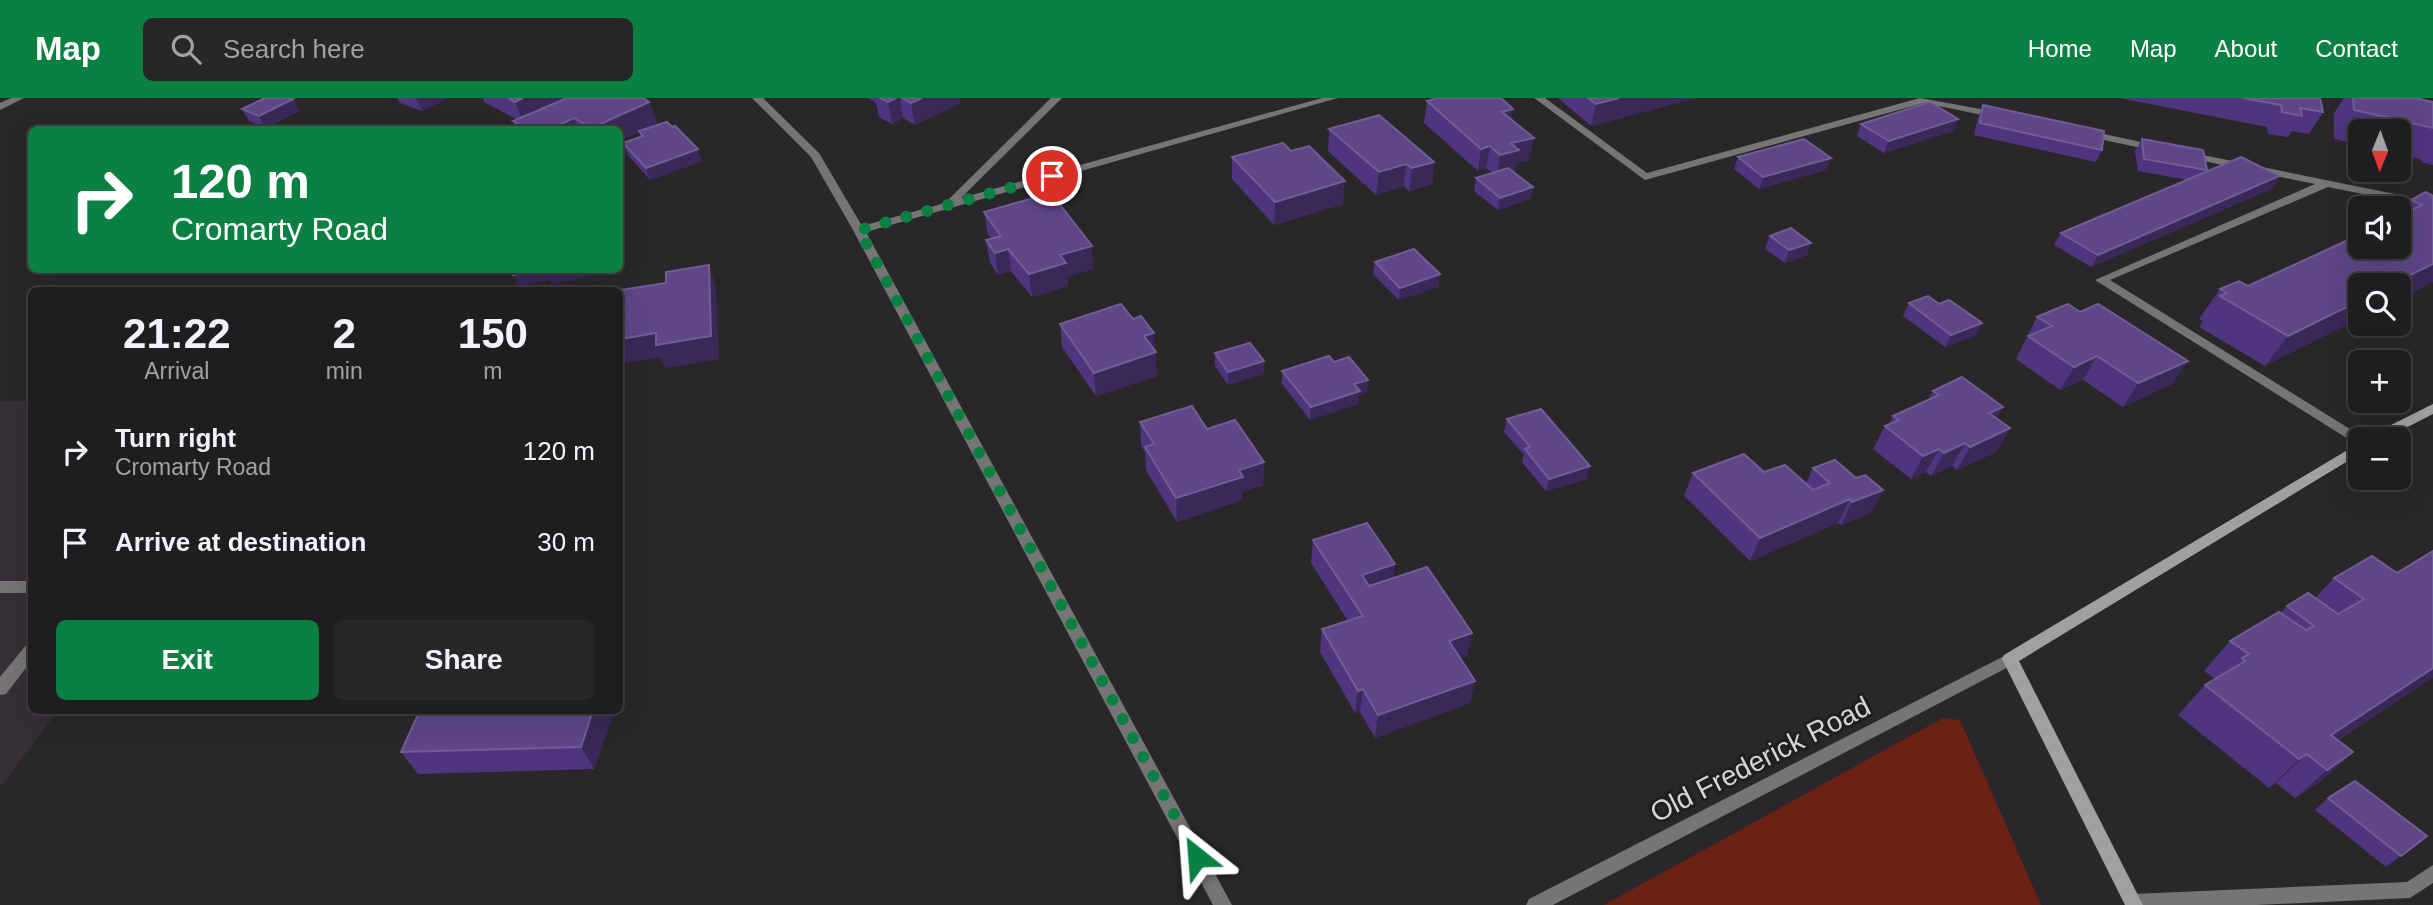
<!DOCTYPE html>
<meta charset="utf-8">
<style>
:root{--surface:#201d20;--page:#282629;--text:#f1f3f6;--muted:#a2a2a5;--line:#3d3b3e;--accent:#0b8043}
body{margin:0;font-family:Helvetica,sans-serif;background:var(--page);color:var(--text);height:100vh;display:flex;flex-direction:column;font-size:26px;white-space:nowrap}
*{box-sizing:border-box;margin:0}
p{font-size:23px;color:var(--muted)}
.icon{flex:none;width:38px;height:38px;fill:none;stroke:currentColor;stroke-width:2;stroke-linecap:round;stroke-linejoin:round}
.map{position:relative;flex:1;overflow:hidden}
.drawer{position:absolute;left:28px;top:189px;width:595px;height:427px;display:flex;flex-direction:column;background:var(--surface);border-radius:10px;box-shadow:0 7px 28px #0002,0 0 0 2px var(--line)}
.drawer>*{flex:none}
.guide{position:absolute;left:28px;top:28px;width:595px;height:147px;border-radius:10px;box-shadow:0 7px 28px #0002,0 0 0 2px var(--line);background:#0b8043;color:#fff;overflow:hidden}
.needle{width:46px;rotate:181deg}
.tools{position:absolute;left:2348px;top:21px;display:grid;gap:14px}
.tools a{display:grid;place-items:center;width:63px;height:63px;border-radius:10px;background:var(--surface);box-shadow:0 7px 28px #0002,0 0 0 2px var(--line);font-size:35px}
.pin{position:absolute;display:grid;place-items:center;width:60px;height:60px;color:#fff;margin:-30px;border:4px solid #fff;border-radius:50%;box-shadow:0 2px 7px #0007}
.me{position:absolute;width:77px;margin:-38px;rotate:332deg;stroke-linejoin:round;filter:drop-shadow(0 0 5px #0008)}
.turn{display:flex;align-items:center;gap:24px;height:147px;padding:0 28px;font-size:32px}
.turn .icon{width:91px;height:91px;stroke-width:2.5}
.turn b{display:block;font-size:49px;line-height:60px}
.eta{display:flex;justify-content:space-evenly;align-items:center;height:119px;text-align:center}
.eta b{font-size:42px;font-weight:600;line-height:49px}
.action{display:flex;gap:14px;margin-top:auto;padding:14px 28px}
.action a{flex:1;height:80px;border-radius:10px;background:var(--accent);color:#fff;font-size:28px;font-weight:600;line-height:80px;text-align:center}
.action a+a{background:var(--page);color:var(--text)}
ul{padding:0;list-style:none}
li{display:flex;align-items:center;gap:21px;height:91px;padding:0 28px}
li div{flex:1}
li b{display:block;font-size:26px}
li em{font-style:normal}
header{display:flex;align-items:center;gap:42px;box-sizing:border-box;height:98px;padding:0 35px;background:var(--accent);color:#fff}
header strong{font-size:33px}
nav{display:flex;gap:38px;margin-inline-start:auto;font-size:24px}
.search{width:490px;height:63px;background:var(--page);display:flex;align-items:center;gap:18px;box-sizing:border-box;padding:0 24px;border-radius:10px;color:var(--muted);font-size:26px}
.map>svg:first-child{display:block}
</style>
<header>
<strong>Map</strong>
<div class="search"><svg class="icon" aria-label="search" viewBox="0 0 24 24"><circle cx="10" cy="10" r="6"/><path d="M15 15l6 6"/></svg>Search here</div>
<nav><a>Home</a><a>Map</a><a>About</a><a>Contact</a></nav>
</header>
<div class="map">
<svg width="2433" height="807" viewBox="0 0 2433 807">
<rect width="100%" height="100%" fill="#2a272a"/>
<path fill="#362f36" d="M0,303H31L32,612L58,613L0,689Z"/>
<path fill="#6b2215" d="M1943,620L1960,622L2041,807H1604Z"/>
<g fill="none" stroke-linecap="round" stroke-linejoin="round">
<g fill="#767474" fill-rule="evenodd">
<path d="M11,0H24L0,12V5Z"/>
<path d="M1534,0H1545L1647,75L1920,0L1997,14L2002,17L1997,20L1924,5L1645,82Z"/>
<path d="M2085,32L2155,47L2160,50L2155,53L2081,37L2080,35Z"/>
<path d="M2188,54L2395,96L2433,107V113L2393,102L2328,89L2110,182L2366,341H2361V349L2095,182L2315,86L2184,59V55Z"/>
<rect x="0" y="483" width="32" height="12"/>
<path d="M32,544V562L6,596L0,597V579L27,546Z"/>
<path d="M2433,767V785L2410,800L2256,807H2125L2124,804L2127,798L2133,796L2407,784Z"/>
</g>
<g fill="#767474" fill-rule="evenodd">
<path d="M752,0H763L819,55L862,128L945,105L1051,0H1062L961,100L1322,0H1338L866,134L1232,807H1213L853,132L811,59Z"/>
<path d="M2010,555L2016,557L2018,561L2016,565L1553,807H1526L1529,801Z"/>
</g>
<g fill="#a29f9f" fill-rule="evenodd">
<path d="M2433,306V316L2384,341H2367L2369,338Z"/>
<path d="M2361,344V355L2019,563L2143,807H2125L2002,561L2004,557Z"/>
</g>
</g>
<g fill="#4f357e">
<path d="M397,0H448L422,13L400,5Z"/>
<path d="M483,0H643L649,4L657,26L646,30L702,63L650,82L628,57L623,45L641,39L639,34L620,32H516L513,23L516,21L484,4Z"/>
<path d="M868,0H959L960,5L915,27L903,20L892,26L879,19L876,5Z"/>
<path d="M1558,0H1696L1591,28Z"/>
<path d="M2119,0H2320L2323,14L2309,36L2292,33L2288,39L2268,36L2267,29Z"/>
<path d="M2344,0H2415L2433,4V67L2421,64L2420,61L2399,56V33H2361V47L2334,41V15Z"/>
<path d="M293,1L299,13L265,30L249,23L242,11Z"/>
<path d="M1427,3L1512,21L1529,62L1517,65L1514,74L1533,89L1530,101L1498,112L1474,93L1476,80L1492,75L1486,70L1478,73L1424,25Z"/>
<path d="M1983,7L2102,52L2096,64L1974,37L1978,19Z"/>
<path d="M1958,21L1953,33L1884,55L1857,38L1861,26Z"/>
<path d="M1329,31L1434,64L1432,86L1409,93L1404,88L1376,97L1328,53Z"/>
<path d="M2142,41L2207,72L2205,75L2279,78L2271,91L2091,169L2054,147L2061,135L2187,82L2138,73L2135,53Z"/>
<path d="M1232,59L1343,106L1274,127L1232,81Z"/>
<path d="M1738,59L1831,60L1826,72L1759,91L1734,71Z"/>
<path d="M2433,98V184L2399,201V187L2265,268L2199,229L2203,223L2199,221L2220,191L2248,188L2399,149V117L2411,102Z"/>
<path d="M984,114L1093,171L1067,179L1068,188L1032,199L1011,173L998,177L990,165L986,142L991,141L988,136Z"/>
<path d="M1770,138L1807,157L1785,165L1765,151Z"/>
<path d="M1375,164L1440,176L1438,189L1399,202L1373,176Z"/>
<path d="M1909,205L1939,206L1982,225L1975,238L1945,249L1903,218Z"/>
<path d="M2080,214L2188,263L2172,286L2123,309L2083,282L2060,292L2016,261L2037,219Z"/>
<path d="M1060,226L1155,253L1157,278L1096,298L1062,249Z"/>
<path d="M1215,255L1264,276L1228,287L1215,268Z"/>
<path d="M1334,264L1367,294L1359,297L1358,306L1310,322L1282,286V273Z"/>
<path d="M1933,293L2003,309L1996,321L2010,330L1996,354L1957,372L1952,368L1931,378L1926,374L1911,381L1873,351L1885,328L1889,326L1893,318L1928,302Z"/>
<path d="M1507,321L1587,381L1546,393L1522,364L1524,357L1504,334Z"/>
<path d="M1140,324L1207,331L1264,364L1263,387L1242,394V402L1177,424L1146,372L1145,354L1141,347Z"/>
<path d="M1813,370L1871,415L1841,427L1838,425L1750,463L1684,398L1693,375L1764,374L1806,386Z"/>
<path d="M1313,442L1393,480L1472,535L1467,558L1460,560L1475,583L1470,605L1375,640L1360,614L1355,615L1320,554L1322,531L1348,523L1311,465Z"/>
<path d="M2433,453V579L2338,642L2353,654L2321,683L2295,700L2276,685L2269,690L2178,617L2205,587L2215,581L2204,573L2230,543L2281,515L2287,508L2315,500L2334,480L2397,475Z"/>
<path d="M614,612L594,671L418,676L401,654Z"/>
<path d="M2328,700L2427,738L2386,769L2315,712Z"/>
</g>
<g fill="#3a2858">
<path d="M416,0H448L422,13Z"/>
<path d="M523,0H577L524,25L515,4Z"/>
<path d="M896,0H900L903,20L892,26L888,4Z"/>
<path d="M922,0H959L960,5L915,27L911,5Z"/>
<path d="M1619,0H1696L1591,28L1596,6Z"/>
<path d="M293,1L299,13L265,30L259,18Z"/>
<path d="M649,4L657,26L620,43V32H592V30Z"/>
<path d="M1513,11L1510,32L1502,14Z"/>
<path d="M574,20L578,32H548Z"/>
<path d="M1958,21L1953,33L1884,55L1889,43Z"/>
<path d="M1534,40L1529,62L1517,65L1515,74L1496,79L1500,57L1511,45Z"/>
<path d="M1490,48L1486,70L1478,73L1481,51Z"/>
<path d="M698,51L702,63L650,82L646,70Z"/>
<path d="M1831,60L1826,72L1759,91L1763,79Z"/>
<path d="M1434,64L1432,86L1409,93L1412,70Z"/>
<path d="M1406,66L1404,88L1376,97L1379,74Z"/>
<path d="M2279,78L2271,91L2091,169L2098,157Z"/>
<path d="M1345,83L1343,106L1274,127L1275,104Z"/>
<path d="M1533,89L1530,101L1498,112L1500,100Z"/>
<path d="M1811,145L1807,157L1785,165L1789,152Z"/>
<path d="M1092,148L1093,171L1067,179L1068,188L1032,199L1029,176L1060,157Z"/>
<path d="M1008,151L1011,173L998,177L995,155Z"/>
<path d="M2433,166V184L2399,201V187H2390Z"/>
<path d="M709,167L716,190L719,261L665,270L660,259L620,266V241Z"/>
<path d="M537,172H597L598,176L552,187L550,182L519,189L513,177Z"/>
<path d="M1440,176L1438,189L1399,202L1400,190Z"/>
<path d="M2361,202V220L2265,268L2288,238Z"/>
<path d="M1982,225L1975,238L1945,249L1951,237Z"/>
<path d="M1154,235L1157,278L1096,298L1094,275L1144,238Z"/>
<path d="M2097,258L2083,282L2060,292L2074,269Z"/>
<path d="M1264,263V276L1228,287V274Z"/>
<path d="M2188,263L2172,286L2123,309L2138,285Z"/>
<path d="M1368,282L1367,294L1359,297L1358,306L1310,322L1311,309L1354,286Z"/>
<path d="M2003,309L1990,332L1989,315Z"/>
<path d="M2010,330L1996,354L1957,372L1970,349Z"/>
<path d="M1965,345L1952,368L1931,378L1944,355Z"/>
<path d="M1939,351L1926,374L1911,381L1923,358Z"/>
<path d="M1264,364L1263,387L1242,394V402L1177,424L1176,400L1239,372Z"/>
<path d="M1590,368L1587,381L1546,393L1549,381Z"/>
<path d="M1883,392L1871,415L1841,427L1852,404Z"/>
<path d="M1850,401L1838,425L1750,463L1760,440Z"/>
<path d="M1395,466L1392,489L1359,500L1362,477Z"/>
<path d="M1472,535L1467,558L1444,565L1449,543Z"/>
<path d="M2433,570V579L2311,659L2331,637Z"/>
<path d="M620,575L624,583L620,595Z"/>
<path d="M1475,583L1470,605L1375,640L1378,617Z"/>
<path d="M1363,591L1360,614L1355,615L1358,593Z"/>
<path d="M593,612H614L594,671L581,649Z"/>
<path d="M2353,654L2321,683L2295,700L2327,672Z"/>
<path d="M2307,656L2276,685L2269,690L2299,661Z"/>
</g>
<g fill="#5e4687" stroke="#705d94" stroke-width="2">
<path d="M265,0H289L293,1L259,18L242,11Z"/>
<path d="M508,0H523L515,4Z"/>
<path d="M567,0H643L649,4L592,30L574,20L548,32H527L513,23Z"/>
<path d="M880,0H896L888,4Z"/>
<path d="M902,0H922L911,5Z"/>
<path d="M1438,0H1501L1513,11L1502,14L1534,40L1511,45L1519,52L1500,57L1490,48L1481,51L1427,3Z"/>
<path d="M1588,0H1619L1596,6Z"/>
<path d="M2243,0H2320L2323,14L2300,10L2302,18L2282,14L2281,7Z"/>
<path d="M2353,0H2415L2433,4V30L2354,12Z"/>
<path d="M1930,4L1958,21L1889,43L1861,26Z"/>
<path d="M1983,7L2104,33L2102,52L1980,25Z"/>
<path d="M1379,17L1434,64L1412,70L1406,66L1379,74L1329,31Z"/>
<path d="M667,24L672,29L675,28L698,51L646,70L623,45L643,38L639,33Z"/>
<path d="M1804,41L1831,60L1763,79L1738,59Z"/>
<path d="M2142,41L2203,52L2207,72L2144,61Z"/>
<path d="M1283,45L1291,53L1309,48L1345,83L1275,104L1232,59Z"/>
<path d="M2241,59L2279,78L2098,157L2061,135Z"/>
<path d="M1508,70L1533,89L1500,100L1476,80Z"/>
<path d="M2426,94L2433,98V166L2390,187H2361V202L2288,238L2220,198L2227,195L2220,191L2239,183L2248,188L2361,136V149H2399V118L2422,107L2411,102Z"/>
<path d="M1051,95L1092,148L1060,157L1066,165L1029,176L1008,151L995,155L986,142L1001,138L984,114Z"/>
<path d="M1791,130L1811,145L1789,152L1770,138Z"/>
<path d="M1414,151L1440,176L1400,190L1375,164Z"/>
<path d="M709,167L711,238L656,247V235L620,241V192L666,185V174Z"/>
<path d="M513,172H537L513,177Z"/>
<path d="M546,172H558L546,174Z"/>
<path d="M1928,198L1939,206L1949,202L1982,225L1951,237L1909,205Z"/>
<path d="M1121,206L1133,221L1141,218L1154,235L1144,238L1156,254L1094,275L1060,226Z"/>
<path d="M2068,206L2080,214L2098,206L2188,263L2138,285L2097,258L2074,269L2028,238L2052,228L2037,219Z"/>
<path d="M1250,245L1264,263L1228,274L1215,255Z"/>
<path d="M1329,258L1334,264L1349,259L1368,282L1354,286L1360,293L1311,309L1282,273Z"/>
<path d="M1962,279L2003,309L1989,315L2010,330L1970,349L1965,345L1944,355L1939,351L1923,358L1885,328L1899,322L1893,318L1939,297L1933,293Z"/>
<path d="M1192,308L1207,331L1235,322L1264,364L1239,372L1243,379L1176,400L1145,349L1154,346L1140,324Z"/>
<path d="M1541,311L1590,368L1549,381L1525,351L1530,349L1507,321Z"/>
<path d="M1744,356L1764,374L1785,367L1813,392L1830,385L1813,370L1835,362L1856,380L1865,377L1883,392L1852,404L1850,401L1760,440L1693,375Z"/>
<path d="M1367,425L1395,466L1362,477L1369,488L1427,469L1472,535L1449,543L1475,583L1378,617L1363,591L1358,593L1322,531L1363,518L1313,442Z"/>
<path d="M2433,453V570L2331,637L2353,654L2327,672L2307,656L2299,661L2205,587L2245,563L2242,560L2249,556L2230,543L2279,514L2306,532L2314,528L2287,508L2308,495L2338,516L2364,501L2334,480L2372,458L2397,475Z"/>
<path d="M420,612H593L581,649L401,654Z"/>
<path d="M2355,683L2427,738L2401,758L2328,700Z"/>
</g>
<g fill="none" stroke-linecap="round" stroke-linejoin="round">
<path stroke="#0b8043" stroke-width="12" stroke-dasharray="0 21.6" d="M1052,78L859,132L1197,759"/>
</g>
<g text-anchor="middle" stroke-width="6" stroke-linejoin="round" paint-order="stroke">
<g font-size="28" fill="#d6d5d6" stroke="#201e20">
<text transform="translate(1760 661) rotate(-27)" y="10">Old Frederick Road</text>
</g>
</g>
</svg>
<div class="tools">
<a><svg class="needle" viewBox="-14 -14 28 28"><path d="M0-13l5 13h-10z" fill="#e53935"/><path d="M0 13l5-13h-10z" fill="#a2a2a5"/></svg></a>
<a><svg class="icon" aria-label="sound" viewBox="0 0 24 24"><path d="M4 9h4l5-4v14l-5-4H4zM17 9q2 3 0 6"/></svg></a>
<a><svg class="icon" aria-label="search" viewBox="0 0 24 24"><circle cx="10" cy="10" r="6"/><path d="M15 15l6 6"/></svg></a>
<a>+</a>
<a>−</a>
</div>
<div class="pin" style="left:1052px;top:78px;background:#d93025"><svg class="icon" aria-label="arrive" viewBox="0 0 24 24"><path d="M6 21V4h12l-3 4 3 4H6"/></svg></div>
<svg class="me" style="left:1197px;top:759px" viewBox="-20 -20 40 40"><path d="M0-17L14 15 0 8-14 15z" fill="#0b8043" stroke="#fff" stroke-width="4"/></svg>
<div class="guide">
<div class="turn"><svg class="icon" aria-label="right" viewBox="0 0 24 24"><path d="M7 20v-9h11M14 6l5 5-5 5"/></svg><div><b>120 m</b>Cromarty Road</div></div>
</div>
<section class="drawer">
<div class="eta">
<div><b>21:22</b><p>Arrival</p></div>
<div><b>2</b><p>min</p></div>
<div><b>150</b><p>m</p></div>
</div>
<ul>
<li><svg class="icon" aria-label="right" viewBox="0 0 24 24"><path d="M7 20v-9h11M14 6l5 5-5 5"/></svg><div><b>Turn right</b><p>Cromarty Road</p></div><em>120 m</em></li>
<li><svg class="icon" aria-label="arrive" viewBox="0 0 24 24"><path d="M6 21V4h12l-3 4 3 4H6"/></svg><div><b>Arrive at destination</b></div><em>30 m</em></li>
</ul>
<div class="action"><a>Exit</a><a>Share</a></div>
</section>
</div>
